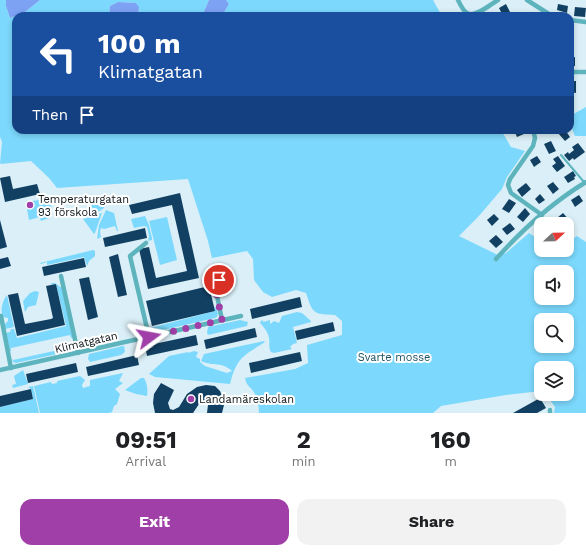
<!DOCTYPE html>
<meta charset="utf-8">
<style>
:root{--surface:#fff;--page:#f2f2f2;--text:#202124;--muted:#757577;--accent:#9f3fa7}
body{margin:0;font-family:"Work Sans",sans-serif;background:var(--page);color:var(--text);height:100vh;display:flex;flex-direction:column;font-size:15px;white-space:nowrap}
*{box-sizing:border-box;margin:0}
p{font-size:13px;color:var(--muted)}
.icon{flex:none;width:22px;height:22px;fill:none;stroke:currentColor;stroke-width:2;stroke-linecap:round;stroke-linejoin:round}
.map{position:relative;height:413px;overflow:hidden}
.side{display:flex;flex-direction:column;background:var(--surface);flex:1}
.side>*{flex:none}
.hud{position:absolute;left:12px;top:12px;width:562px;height:122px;border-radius:12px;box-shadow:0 2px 6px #0003;background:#1a4fa0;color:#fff;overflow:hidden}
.needle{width:26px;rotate:68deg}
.tools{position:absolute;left:534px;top:217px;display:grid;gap:8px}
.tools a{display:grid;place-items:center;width:40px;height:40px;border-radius:8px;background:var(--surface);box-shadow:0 2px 6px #0003;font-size:20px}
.pin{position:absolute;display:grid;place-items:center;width:34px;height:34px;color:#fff;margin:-17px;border:2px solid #fff;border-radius:50%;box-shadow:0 1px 4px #0007}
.me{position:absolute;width:44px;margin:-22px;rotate:77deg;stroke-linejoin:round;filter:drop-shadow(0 0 3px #0008)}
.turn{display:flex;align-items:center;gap:14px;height:84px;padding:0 20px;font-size:18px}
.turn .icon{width:52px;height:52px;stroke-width:2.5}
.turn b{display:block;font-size:28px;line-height:34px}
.then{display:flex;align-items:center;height:38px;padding:0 20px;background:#0003;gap:8px;font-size:15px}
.eta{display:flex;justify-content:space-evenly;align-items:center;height:68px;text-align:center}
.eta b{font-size:24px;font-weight:700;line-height:28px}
.primary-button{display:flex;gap:8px;margin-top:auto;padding:8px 20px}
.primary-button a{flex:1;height:46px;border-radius:12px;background:var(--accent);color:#fff;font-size:16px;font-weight:700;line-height:46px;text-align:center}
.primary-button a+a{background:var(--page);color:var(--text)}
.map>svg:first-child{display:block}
</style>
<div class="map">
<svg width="586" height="413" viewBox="0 0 586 413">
<rect width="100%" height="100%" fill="#daeff7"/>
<g fill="#7cd9fd" fill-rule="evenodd">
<path d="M0,0H6V6L10,18L25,12L40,0H209L202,16H138L139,8L136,3L118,2L110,6L109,16H16V130H501L511,147L525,151L507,177L502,189L478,217L459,236L498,255L506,253L529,233L541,241V250H567V243L577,236L586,242V413H554L555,407L546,394H567V368H541V391L506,395L441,406L433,413H259C259,407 258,399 255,394C251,386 247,388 245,378L295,369L308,363L307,345L342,335V321L335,315C313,314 313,314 306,293L296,290L272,297L263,292L254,280L253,259L247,251L212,258L208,241L188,179L57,188L49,178L31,161L1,164L0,163L2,142L0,137ZM541,272H567V298H541ZM541,320H567V346H541Z"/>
<path d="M226,0H433L442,16H216L223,14L229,4Z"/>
<path d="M586,107V136H575L570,124V116Z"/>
<path d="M92,195H93L92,199L99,205H101V201L106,199L104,208L97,213L82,217L80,208H81L83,215L92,214L90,203L89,202L88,196Z"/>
<path d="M46,199L50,202L52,210L51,212L48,214L49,218L41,221L40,218L43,215L48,214L46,209L43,211L40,217L29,220L27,209L29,208L28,206L32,205V201Z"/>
<path d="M106,210L114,213L118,231H117L115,226L104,229L101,228L100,232L101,237L97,239L99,225Z"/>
<path d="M102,213L95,233L94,234L83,219Z"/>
<path d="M145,216L149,225L152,238V240L148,241L149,236L147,227L144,226L134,228L131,219Z"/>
<path d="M167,217L177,260L160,265L149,221Z"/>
<path d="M93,250L95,251V256L89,261L87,266L84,257L47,265V262L41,264L40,263Z"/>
<path d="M51,283H55L62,288L73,337L71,338L70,335L11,348V351H10L6,333L10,332L11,329H14L17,338L66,326L56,284L52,285Z"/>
<path d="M35,291L39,292L36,305L28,307L25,312L23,301L30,293Z"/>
<path d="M7,295L14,327L5,329L4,325L8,321V318L3,317C0,311 2,301 7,295Z"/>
<path d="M214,307L216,308L218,313L217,317L215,318L155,332L151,331L150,328L215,311Z"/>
<path d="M297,312L302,313L311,321V322L293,327L297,343L293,344L290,347L292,349L274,353L271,352C268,347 270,344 269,338C268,332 264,327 260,323L261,321L263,320V322L270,320V324L274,321L279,323L282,316Z"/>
<path d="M240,320L248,322L247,326L208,335L207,333L208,327Z"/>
<path d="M264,341L265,342C243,356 237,357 230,384L155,377L149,374L169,356L188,352V353L194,351L198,352L196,357L200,359V362L205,366L227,373L232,371C221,361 214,367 201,361L204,354Z"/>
<path d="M72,343H74L75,347L74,350L71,351L16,363L13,362L12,357L13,360L72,347Z"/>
<path d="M123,346H124L125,352L121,355L90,362L88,359L89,354Z"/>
<path d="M23,370L28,384L13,388L12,385L16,384L14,376Z"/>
<path d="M123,373L119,381L123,383L115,389L120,394L117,404L114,406L112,412L109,413H40L34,386L51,382L52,384L57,383V381L80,376L85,380L82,385L83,388L90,386V380Z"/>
<path d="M141,378H144C147,383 148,390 147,396L136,394L125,390Z"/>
<path d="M33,386L39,413H0V407L33,399L31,389L28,387Z"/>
</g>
<g fill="#7da2f4">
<path d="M6,0H40L25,12L10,18L6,6Z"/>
<path d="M209,0H226L229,4L223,14L216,16H202Z"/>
<path d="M118,2L136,3L139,7L138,16H109L110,6Z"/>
</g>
<g fill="#124062">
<path d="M506,4L511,14L503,16L499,8Z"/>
<path d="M558,4L568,6L567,13L557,10Z"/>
<path d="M575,7L586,8L585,17L574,16Z"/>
<path d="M575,57V66H570V58Z"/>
<path d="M570,81H576V93L570,92Z"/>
<path d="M514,130H522L524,134L517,137Z"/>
<path d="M562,130H565L570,137L565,141L558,133Z"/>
<path d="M551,141L556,151L549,154L544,144Z"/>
<path d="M578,143L585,152L574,160L573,158L569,161L564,155L568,152L569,154L574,150L572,147Z"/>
<path d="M537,156L541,162L534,167L530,160Z"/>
<path d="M558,156L565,166L557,172L552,166L556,163L553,159Z"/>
<path d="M573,171L576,176L574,177L575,179L568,183L564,177Z"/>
<path d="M10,176L13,189L37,184L40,194L5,202L0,178Z"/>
<path d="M553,182L559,189L553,194L547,186Z"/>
<path d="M526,183L531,189L522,197L517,190Z"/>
<path d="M180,193L199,278L148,289L139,249L149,247L156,278L187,271L172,205L132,214L129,205Z"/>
<path d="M540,194L545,200L539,204L535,199Z"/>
<path d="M579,195L583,201L575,207L571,200Z"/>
<path d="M509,199L516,203L509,213L502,209Z"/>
<path d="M525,208L530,214L523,222L517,217Z"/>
<path d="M563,213L570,221L566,224H562L557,218Z"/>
<path d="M494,214L499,219L492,226L487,220Z"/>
<path d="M0,220L7,247L0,249Z"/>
<path d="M510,223L515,229L507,235L502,229Z"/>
<path d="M145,228L147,238L105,247L103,238Z"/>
<path d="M496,235L503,242L496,248L489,241Z"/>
<path d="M118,254L127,295L118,297L109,257Z"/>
<path d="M8,257L11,266L0,269V259Z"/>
<path d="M84,258L86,267L44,276L42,267Z"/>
<path d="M89,277L98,317L88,320L79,279Z"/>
<path d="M56,284L65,325L17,336L8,295L18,293L25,324L51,319L53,318L46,286Z"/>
<path d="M209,286L215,311L152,326L146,301Z"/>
<path d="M300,297L302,307L252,319L250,309Z"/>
<path d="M333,322L335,331L297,340L295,331Z"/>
<path d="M255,328L257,337L206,349L204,340Z"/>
<path d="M196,335L198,345L147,356L145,346Z"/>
<path d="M300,352L302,361L251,373L249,363Z"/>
<path d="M137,355L139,365L88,376L86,367Z"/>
<path d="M76,363L78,372L28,383L26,374Z"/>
<path d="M161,383L174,390L168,403L170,409L173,410L179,407L187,394L197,387L206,385L215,386L220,391L222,396L224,405L222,413H207L208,405L206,401H205L199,404L193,413H155L153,403L154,394Z"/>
<path d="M31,389L33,399L0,407V396Z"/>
<path d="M540,398L546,408L537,413H513Z"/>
</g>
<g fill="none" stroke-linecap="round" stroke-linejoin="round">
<g stroke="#5eb4bd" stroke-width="2">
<path d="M561,155L584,182"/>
<path d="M210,292L215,291"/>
</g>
<g stroke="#5eb4bd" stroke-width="4.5">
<path d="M458,0C460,4 463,11 467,13C474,19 491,4 498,0"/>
<path d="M527,0L552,16"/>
<path d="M570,20L586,22"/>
<path d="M570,72H586"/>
<path d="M533,130L535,138L533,146L510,179L508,185L511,193L542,215"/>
<path d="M146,243L130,256L149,337"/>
<path d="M496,259C522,230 553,202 586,182"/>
<path d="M61,276L78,353"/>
<path d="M219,280L215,286L222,320"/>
<path d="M1,316L11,368"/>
<path d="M0,370L241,316"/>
<path d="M550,410V413"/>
</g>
</g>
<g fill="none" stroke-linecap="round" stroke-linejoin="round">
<path stroke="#9f3fa7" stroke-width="7" stroke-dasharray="0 12.6" d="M149,337L222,320L215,286L219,280"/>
</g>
<g fill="#9f3fa7" stroke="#fff" stroke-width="1.5">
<circle cx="30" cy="205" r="4"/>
<circle cx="191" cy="399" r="4"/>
</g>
<g text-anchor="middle" stroke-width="4" stroke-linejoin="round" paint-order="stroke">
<g font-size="11" fill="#0d1417" stroke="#fff" text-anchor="start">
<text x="38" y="203">Temperaturgatan<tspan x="38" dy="13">93 förskola</tspan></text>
<text x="199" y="403">Landamäreskolan</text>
</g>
<g font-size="11" fill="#0d1417" stroke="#fff">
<text transform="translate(86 342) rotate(-13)" y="4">Klimatgatan</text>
</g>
<g font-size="11" fill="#1b5063" stroke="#fff">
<text x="394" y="361">Svarte mosse</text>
</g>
</g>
</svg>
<div class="tools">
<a><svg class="needle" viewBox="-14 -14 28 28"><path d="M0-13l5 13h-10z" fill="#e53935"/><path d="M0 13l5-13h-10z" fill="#757577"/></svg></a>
<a><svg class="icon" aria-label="sound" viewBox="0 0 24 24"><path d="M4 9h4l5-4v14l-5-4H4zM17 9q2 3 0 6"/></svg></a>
<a><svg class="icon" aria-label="search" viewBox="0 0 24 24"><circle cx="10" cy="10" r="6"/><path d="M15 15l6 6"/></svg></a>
<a><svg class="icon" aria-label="layers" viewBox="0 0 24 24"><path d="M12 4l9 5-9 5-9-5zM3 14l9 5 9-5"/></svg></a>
</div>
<div class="pin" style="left:219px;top:280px;background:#d93025"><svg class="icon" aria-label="arrive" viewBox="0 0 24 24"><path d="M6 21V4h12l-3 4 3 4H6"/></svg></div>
<svg class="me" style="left:149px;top:337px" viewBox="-20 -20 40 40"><path d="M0-17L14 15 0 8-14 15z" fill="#9f3fa7" stroke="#fff" stroke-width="4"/></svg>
<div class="hud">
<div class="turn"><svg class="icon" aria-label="left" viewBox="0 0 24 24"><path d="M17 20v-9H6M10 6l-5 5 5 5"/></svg><div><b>100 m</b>Klimatgatan</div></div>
<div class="then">Then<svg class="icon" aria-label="arrive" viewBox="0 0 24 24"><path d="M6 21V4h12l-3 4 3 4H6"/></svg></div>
</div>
</div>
<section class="side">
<div class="eta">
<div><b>09:51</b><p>Arrival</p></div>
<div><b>2</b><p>min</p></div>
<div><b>160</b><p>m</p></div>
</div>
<div class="primary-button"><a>Exit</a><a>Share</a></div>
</section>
